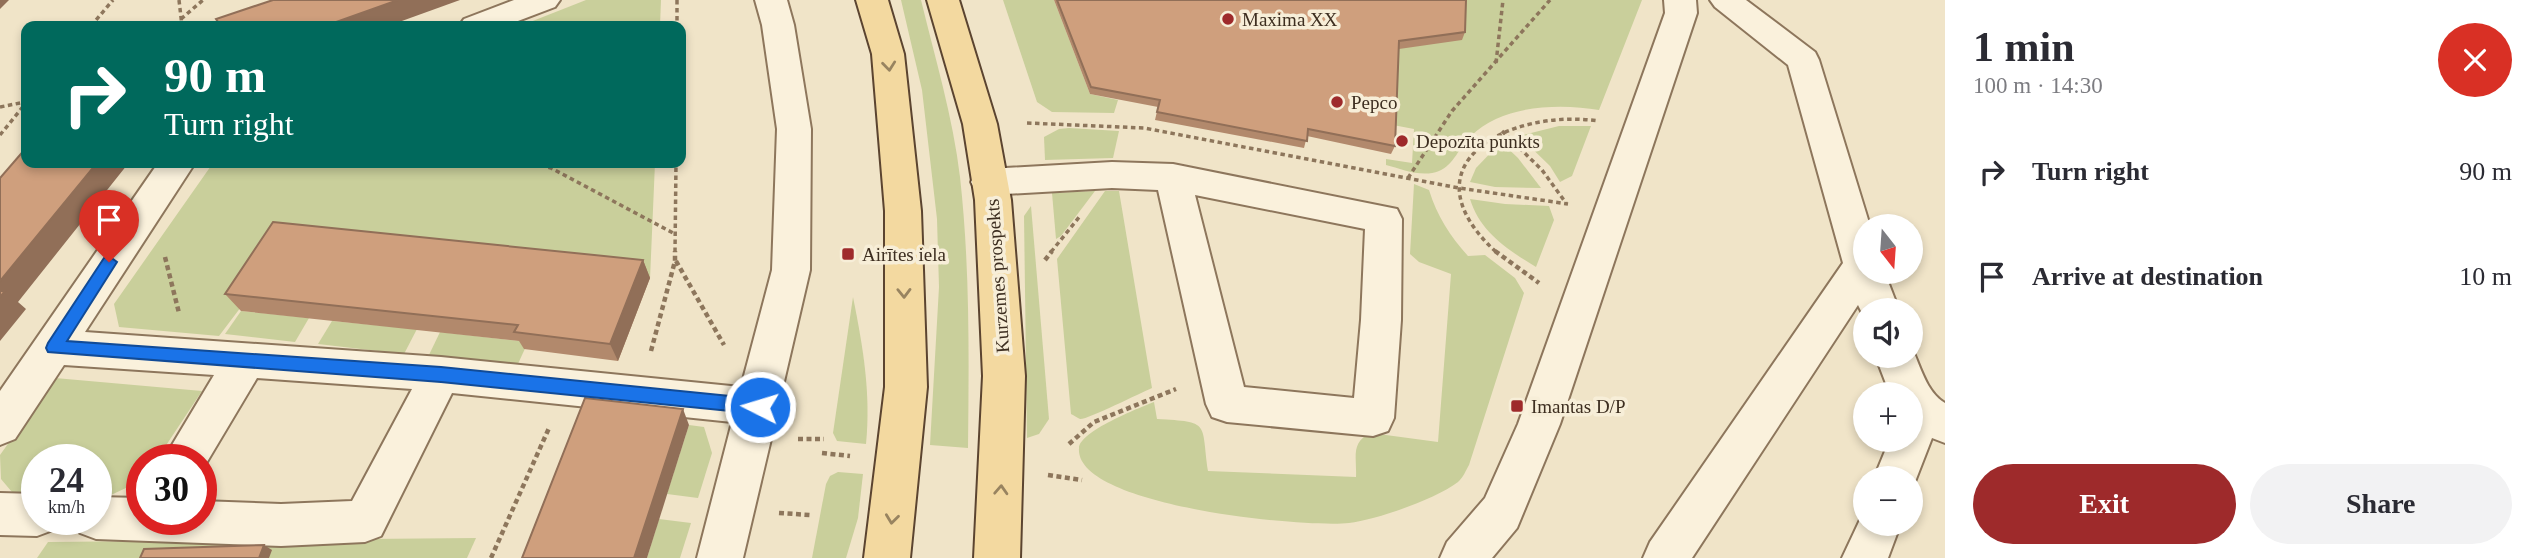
<!DOCTYPE html>
<meta charset="utf-8">
<style>
:root{--surface:#fff;--page:#f2f2f3;--text:#2b2b33;--muted:#7c7c81;--accent:#9e2a2b}
body{margin:0;font-family:Georgia,serif;background:var(--page);color:var(--text);height:100vh;display:flex;flex-direction:column;font-size:26px;white-space:nowrap}
*{box-sizing:border-box;margin:0}
p{font-size:23px;color:var(--muted)}
.icon{flex:none;width:38px;height:38px;fill:none;stroke:currentColor;stroke-width:2;stroke-linecap:round;stroke-linejoin:round}
.map{position:relative;flex:1;overflow:hidden}
.panel{display:flex;flex-direction:column;background:var(--surface);width:595px}
.panel>*{flex:none}
.hud{position:absolute;left:21px;top:21px;width:665px;height:147px;border-radius:14px;box-shadow:0 4px 10px #0003;background:#00695c;color:#fff;overflow:hidden}
.needle{width:46px;rotate:163deg}
.fabs{position:absolute;left:1853px;top:214px;display:grid;gap:14px}
.fabs a{display:grid;place-items:center;width:70px;height:70px;border-radius:50%;background:var(--surface);box-shadow:0 4px 10px #0003;font-size:35px}
.speed{position:absolute;left:21px;top:444px;display:flex;gap:14px;font-size:35px;font-weight:700;text-align:center}
.speed>*{display:grid;place-content:center;width:91px;height:91px;border-radius:50%;background:var(--surface);box-shadow:0 4px 10px #0003;line-height:1}
.speed small{font-size:18px;font-weight:400}
.speed .limit{border:10px solid #d22;background:#fff;color:#111}
.pin{position:absolute;display:grid;place-items:center;width:60px;height:60px;color:#fff;margin:-72px -30px;border-radius:50% 50% 50% 0;rotate:-45deg;box-shadow:0 0 7px #0007}
.pin .icon{rotate:45deg}
.me{position:absolute;width:77px;margin:-38px;rotate:275deg;stroke-linejoin:round;filter:drop-shadow(0 0 5px #0008)}
.turn{display:flex;align-items:center;gap:24px;height:147px;padding:0 28px;font-size:32px}
.turn .icon{width:91px;height:91px;stroke-width:2.5}
.turn b{display:block;font-size:49px;line-height:60px}
.round{display:grid;place-items:center;flex:none;width:74px;height:74px;border-radius:37px;background:var(--page)}
.head{display:flex;align-items:center;justify-content:space-between;height:119px;padding:0 28px}
h1{font-size:42px;font-weight:800;line-height:52px}
.button{display:flex;gap:14px;margin-top:auto;padding:14px 28px}
.button a{flex:1;height:80px;border-radius:42px;background:var(--accent);color:#fff;font-size:28px;font-weight:800;line-height:80px;text-align:center}
.button a+a{background:var(--page);color:var(--text)}
ul{padding:0;list-style:none}
li{display:flex;align-items:center;gap:21px;height:105px;padding:0 28px}
li div{flex:1}
li b{display:block;font-size:26px}
li em{font-style:normal}
main{display:flex;flex:1;min-height:0}
.map>svg:first-child{display:block}
</style>
<main>
<div class="map">
<svg width="1945" height="558" viewBox="0 0 1945 558">
<rect width="100%" height="100%" fill="#f0e4c8"/>
<g fill="#c9cf9b">
<path d="M586,0H661L660,26H520Z"/>
<path d="M901,0H921C935,58 953,117 960,177C970,267 969,357 968,448L930,445L939,287L937,219L922,90Z"/>
<path d="M1003,0H1054L1090,94L1118,100L1114,113L1052,112L1037,102Z"/>
<path d="M1462,0H1642L1599,110C1559,103 1502,105 1471,136C1459,147 1454,165 1439,171C1422,178 1402,169 1386,165V159L1412,163L1414,129L1393,125L1396,49Z"/>
<path d="M1559,126H1591L1572,176L1560,182L1550,166L1519,136Z"/>
<path d="M1069,128L1119,131L1113,158L1045,160L1044,137L1059,129Z"/>
<path d="M1501,142L1518,158L1541,188L1495,187L1470,182L1476,168Z"/>
<path d="M213,163H655L650,279L285,242L244,303L219,336L119,327L114,304Z"/>
<path d="M1414,184L1429,190C1437,216 1450,236 1468,256L1485,255L1515,278L1524,293L1469,465C1466,470 1463,478 1458,482C1436,499 1376,520 1349,523C1307,528 1074,507 1079,448C1080,431 1139,408 1154,402L1157,419C1211,422 1201,422 1208,471L1356,477C1357,458 1350,442 1371,433L1438,442L1451,274L1419,262L1410,254Z"/>
<path d="M1095,191L1061,236L1056,239L1052,193Z"/>
<path d="M1105,191H1119L1152,388C1140,393 1087,420 1080,419C1078,418 1073,415 1071,414L1057,259Z"/>
<path d="M1470,199L1505,204L1549,206L1554,220L1536,267C1508,250 1480,232 1470,199Z"/>
<path d="M1031,206L1049,419L1039,434L1027,438L1024,216Z"/>
<path d="M853,297C863,347 871,393 866,444L837,441L833,433Z"/>
<path d="M241,311L309,318L295,342L225,334Z"/>
<path d="M332,321L417,329L404,354L318,344Z"/>
<path d="M440,332L528,342L517,366L428,357Z"/>
<path d="M55,378L202,391L157,459L142,460V474L128,487L96,502V460H37V499L17,498L1,479L0,455Z"/>
<path d="M689,425L704,427L712,453L698,498L667,494Z"/>
<path d="M838,472L863,474L858,518L846,558H812L826,484L830,476Z"/>
<path d="M659,519L691,523L680,558H647Z"/>
<path d="M476,538L467,558H37L48,542Z"/>
</g>
<g fill="none" stroke-linecap="round" stroke-linejoin="round">
<g stroke="#8d765c" stroke-width="4">
<g id="minor">
<path d="M514,0H560L555,7L505,26H459L464,19Z"/>
<path d="M755,0H787L794,25L811,129L810,270L779,403L781,407L776,418L743,558H697L732,422L452,393L381,536L365,542L281,546L96,539L80,533L74,520H96V497L142,498V520H201V501L281,504L352,501L412,389L257,378L201,472V460H163L214,375L64,365L15,439L0,445V391L158,163H195L85,332L441,357L741,387L772,270L777,129L762,25Z"/>
<path d="M1664,0H1696L1697,13L1560,424L1517,528L1492,558H1440L1447,542L1485,498L1518,424L1665,13Z"/>
<path d="M1710,0H1746L1815,52L1819,60L1870,226H1866V271H1884L1899,310H1866V321L1858,305L1692,558H1643L1650,542L1843,263L1788,65L1715,7Z"/>
<path d="M1112,162L1173,164L1397,209L1402,219L1401,320L1394,418L1388,431L1373,436L1227,422L1212,417L1206,404L1158,190L1112,188L989,195L976,191L971,182L976,173L989,169ZM1195,195L1365,229L1361,320L1354,398L1244,387Z"/>
<path d="M1911,346C1920,365 1926,392 1945,403V443L1932,438L1911,492V478H1874L1890,439H1911V394H1890L1875,355H1911Z"/>
<path d="M0,493L37,494V520H57L53,530L37,536L0,535Z"/>
<path d="M1866,507V523H1901L1888,558H1842Z"/>
</g>
</g>
<g stroke="#5b4430" stroke-width="4">
<g id="major">
<path d="M856,0H888L904,54L921,211L927,387L910,558H864L885,387V211L872,54Z"/>
<path d="M927,0H959L997,124L1011,200L1025,376L1020,558H974L983,376L975,200L963,124Z"/>
</g>
</g>
<g stroke="#8d765c" stroke-width="3.5" stroke-dasharray="4.5 3.5" stroke-linecap="butt">
<path d="M179,0L182,26"/>
<path d="M677,0V26"/>
<path d="M181,19L203,0"/>
<path d="M91,26L113,0"/>
<path d="M1496,63L1503,0"/>
<path d="M0,107L25,102"/>
<path d="M1027,123L1144,128L1459,188L1568,204"/>
<path d="M1502,131L1542,170L1566,203"/>
<path d="M0,135L26,103"/>
<path d="M533,163L551,168L675,234"/>
<path d="M1408,178L1452,111L1550,0"/>
<path d="M675,252L676,163"/>
<path d="M1051,252L1080,216"/>
<path d="M1496,252C1401,164 1510,108 1599,121"/>
</g>
<g stroke="#8d765c" stroke-width="4.5" stroke-dasharray="5 3.5" stroke-linecap="butt">
<path d="M1495,251L1539,283"/>
<path d="M165,257L179,313"/>
<path d="M1045,260L1052,251"/>
<path d="M676,261L724,345"/>
<path d="M651,351L675,261V251"/>
<path d="M798,439H824"/>
<path d="M1069,444L1094,422L1176,389"/>
<path d="M822,453L850,456"/>
<path d="M1048,475L1082,480"/>
<path d="M779,513L810,515"/>
<path d="M491,558L549,428"/>
</g>
<use href="#minor" fill="#faf1dc" fill-rule="evenodd"/>
<use href="#major" fill="#f3d9a0" fill-rule="evenodd"/>
</g>
<g fill="#b2896c">
<path d="M1054,0H1466L1465,32L1462,40L1399,49L1395,146L1391,154L1307,136L1304,148L1155,120L1158,107L1090,94Z"/>
<path d="M643,260L650,278L618,361L524,349L519,341L241,311L225,294Z"/>
</g>
<g fill="#916f58">
<path d="M0,0H9L0,9Z"/>
<path d="M398,0H460L388,26H325Z"/>
<path d="M97,163H125L127,165L18,302L26,309L0,341V281Z"/>
<path d="M643,260L650,278L618,361L610,344Z"/>
<path d="M683,409L689,425L647,558H634Z"/>
<path d="M264,545L272,550L269,558H259Z"/>
</g>
<g fill="#cf9f7d" stroke="#916f58" stroke-width="2">
<path d="M273,0H398L325,26H205L218,22L216,19Z"/>
<path d="M1057,0H1466L1465,32L1399,41L1395,146L1308,129L1307,141L1157,112L1160,100L1091,87Z"/>
<path d="M26,148V163H97L0,281V178Z"/>
<path d="M273,222L643,260L610,344L514,332L518,325L225,294Z"/>
<path d="M0,291H5L0,297Z"/>
<path d="M585,398L683,409L634,558H522Z"/>
<path d="M264,545L259,558H140L144,549Z"/>
</g>
<defs><path id="oneway-chevron" d="M-2-3.5L2.5 0L-2 3.5" fill="none" stroke-width="1.6" stroke-linecap="round" stroke-linejoin="round" transform="scale(1.75)"/></defs>
<g stroke="#988460">
<use href="#oneway-chevron" transform="translate(889 66) rotate(84)"/>
<use href="#oneway-chevron" transform="translate(904 293) rotate(89)"/>
<use href="#oneway-chevron" transform="translate(1001 490) rotate(-87)"/>
<use href="#oneway-chevron" transform="translate(892 519) rotate(97)"/>
</g>
<path fill="#1a73e8" stroke="#114b97" stroke-width="2" d="M109,256L117,262L67,341L441,367L760,399L766,401L768,407L766,412L760,414L441,382L48,352L46,348L48,343L104,258Z"/>
<g fill="#9e2a2b" stroke="#f7eed8" stroke-width="2.5">
<circle cx="1228" cy="19" r="7"/>
<circle cx="1337" cy="102" r="7"/>
<circle cx="1402" cy="141" r="7"/>
<rect x="841" y="247" width="14" height="14" rx="3.5"/>
<rect x="1510" y="399" width="14" height="14" rx="3.5"/>
</g>
<g text-anchor="middle" stroke-width="7" stroke-linejoin="round" paint-order="stroke">
<g font-size="19" fill="#3d2e20" stroke="#f7eed8" text-anchor="start">
<text x="1242" y="26">Maxima XX</text>
<text x="1351" y="109">Pepco</text>
<text x="1416" y="148">Depozīta punkts</text>
<text x="862" y="261">Airītes iela</text>
<text x="1531" y="413">Imantas D/P</text>
</g>
<g font-size="19" fill="#3d2e20" stroke="#f7eed8">
<text transform="translate(997 276) rotate(-94)" y="7">Kurzemes prospekts</text>
</g>
</g>
</svg>
<div class="fabs">
<a><svg class="needle" viewBox="-14 -14 28 28"><path d="M0-13l5 13h-10z" fill="#e53935"/><path d="M0 13l5-13h-10z" fill="#7c7c81"/></svg></a>
<a><svg class="icon" aria-label="sound" viewBox="0 0 24 24"><path d="M4 9h4l5-4v14l-5-4H4zM17 9q2 3 0 6"/></svg></a>
<a>+</a>
<a>−</a>
</div>
<div class="speed"><div>24<small>km/h</small></div><div class="limit">30</div></div>
<div class="pin" style="left:109px;top:262px;background:#d93025"><svg class="icon" aria-label="arrive" viewBox="0 0 24 24"><path d="M6 21V4h12l-3 4 3 4H6"/></svg></div>
<svg class="me" style="left:760px;top:407px" viewBox="-20 -20 40 40"><circle r="17" fill="#1a73e8" stroke="#fff" stroke-width="3"/><path d="M0-11L8 9 0 5-8 9z" fill="#fff"/></svg>
<div class="hud">
<div class="turn"><svg class="icon" aria-label="right" viewBox="0 0 24 24"><path d="M7 20v-9h11M14 6l5 5-5 5"/></svg><div><b>90 m</b>Turn right</div></div>
</div>
</div>
<section class="panel">
<div class="head"><div><h1>1 min</h1><p>100 m · 14:30</p></div><a class="round" style="background:#d93025;color:#fff"><svg class="icon" aria-label="close" viewBox="0 0 24 24"><path d="M6 6l12 12M18 6L6 18"/></svg></a></div>
<ul>
<li><svg class="icon" aria-label="right" viewBox="0 0 24 24"><path d="M7 20v-9h11M14 6l5 5-5 5"/></svg><div><b>Turn right</b></div><em>90 m</em></li>
<li><svg class="icon" aria-label="arrive" viewBox="0 0 24 24"><path d="M6 21V4h12l-3 4 3 4H6"/></svg><div><b>Arrive at destination</b></div><em>10 m</em></li>
</ul>
<div class="button"><a>Exit</a><a>Share</a></div>
</section>
</main>
